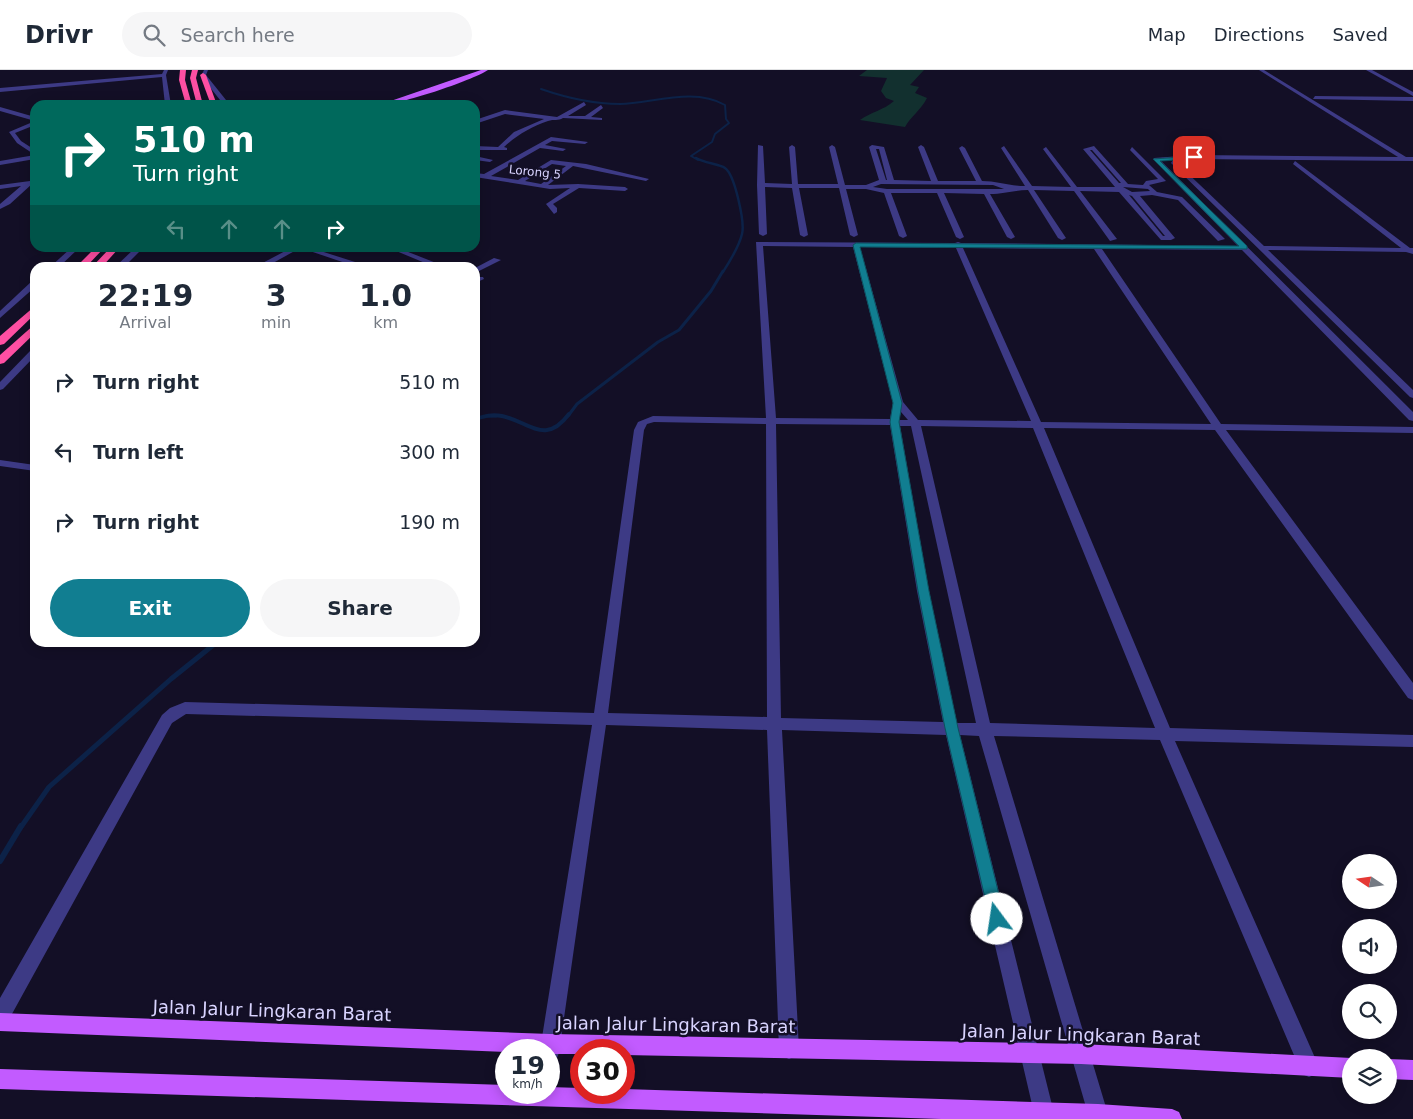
<!DOCTYPE html>
<style>
:root{--surface:#fff;--page:#f6f6f7;--text:#1f2937;--muted:#747a83;--line:#e0e1e3;--accent:#117e91}
body{margin:0;font-family:"DejaVu Sans",sans-serif;background:var(--page);color:var(--text);height:100vh;display:flex;flex-direction:column;font-size:19px;white-space:nowrap}
*{box-sizing:border-box;margin:0}
p{font-size:16px;color:var(--muted)}
.icon{flex:none;width:28px;height:28px;fill:none;stroke:currentColor;stroke-width:2;stroke-linecap:round;stroke-linejoin:round}
.map{position:relative;flex:1;overflow:hidden}
.sheet{position:absolute;left:30px;top:192px;width:450px;height:385px;display:flex;flex-direction:column;background:var(--surface);border-radius:15px;box-shadow:0 2px 12px #0003}
.sheet>*{flex:none}
.guide{position:absolute;left:30px;top:30px;width:450px;height:152px;border-radius:15px;box-shadow:0 2px 12px #0003;background:#00695c;color:#fff;overflow:hidden}
.needle{width:32px;rotate:283deg}
.buttons{position:absolute;left:1342px;top:784px;display:grid;gap:10px}
.buttons a{display:grid;place-items:center;width:55px;height:55px;border-radius:50%;background:var(--surface);box-shadow:0 2px 12px #0003;font-size:25px}
.speed{position:absolute;left:495px;top:969px;display:flex;gap:10px;font-size:25px;font-weight:700;text-align:center}
.speed>*{display:grid;place-content:center;width:65px;height:65px;border-radius:50%;background:var(--surface);box-shadow:0 2px 12px #0003;line-height:1}
.speed small{font-size:12px;font-weight:400}
.speed .limit{border:8px solid #d22;background:#fff;color:#111}
.pin{position:absolute;display:grid;place-items:center;width:42px;height:42px;color:#fff;margin:-21px;border-radius:10px;box-shadow:0 2px 8px #0006}
.me{position:absolute;width:55px;margin:-28px;rotate:346deg;stroke-linejoin:round;filter:drop-shadow(0 0 4px #0008)}
.turn{display:flex;align-items:center;gap:18px;height:105px;padding:0 20px;font-size:22px}
.turn .icon{width:65px;height:65px;stroke-width:2.5}
.turn b{display:block;font-size:35px;line-height:42px}
.lanes{display:flex;align-items:center;height:48px;padding:0 20px;background:#0003;justify-content:center;gap:25px;direction:ltr}
.lanes .off{opacity:.35}
.eta{display:flex;justify-content:space-evenly;align-items:center;height:85px;text-align:center}
.eta b{font-size:30px;font-weight:700;line-height:35px}
.action{display:flex;gap:10px;margin-top:auto;padding:10px 20px}
.action a{flex:1;height:58px;border-radius:30px;background:var(--accent);color:#fff;font-size:20px;font-weight:700;line-height:58px;text-align:center}
.action a+a{background:var(--page);color:var(--text)}
ul{padding:0;list-style:none}
li{display:flex;align-items:center;gap:15px;height:70px;padding:0 20px}
li div{flex:1}
li b{display:block;font-size:19px}
li em{font-style:normal}
header{display:flex;align-items:center;gap:30px;box-sizing:border-box;height:70px;padding:0 25px;background:var(--surface);border-bottom:1px solid var(--line)}
header strong{font-size:24px}
nav{display:flex;gap:28px;margin-inline-start:auto;font-size:18px}
.search{width:350px;height:45px;background:var(--page);display:flex;align-items:center;gap:12px;box-sizing:border-box;padding:0 18px;border-radius:28px;color:var(--muted);font-size:19px}
.map>svg:first-child{display:block}
</style>
<header>
<strong>Drivr</strong>
<div class="search"><svg class="icon" aria-label="search" viewBox="0 0 24 24"><circle cx="10" cy="10" r="6"/><path d="M15 15l6 6"/></svg>Search here</div>
<nav><a>Map</a><a>Directions</a><a>Saved</a></nav>
</header>
<div class="map">
<svg width="1413" height="1049" viewBox="0 0 1413 1049">
<rect width="100%" height="100%" fill="#130f26"/>
<path fill="#12302f" d="M867,0H924L910,15L919,17L915,23L927,28C921,40 911,46 905,57L860,50C871,42 884,40 894,31L886,28L881,21L887,8L859,6Z"/>
<g fill="none" stroke-linecap="round" stroke-linejoin="round">
<path stroke="#0c2248" stroke-width="2" d="M541,19C567,28 592,34 620,34C653,33 694,17 725,35L726,49L729,53L715,64L712,72L691,86L698,90"/>
<path stroke="#0c2248" stroke-width="2.5" d="M696,88C704,93 719,94 725,98C735,105 745,153 742,164C739,177 730,191 723,202"/>
<g stroke="#0c2248" stroke-width="3">
<path d="M488,346H496"/>
<path d="M568,346L577,334L658,272L679,260L711,221L723,201"/>
</g>
<path stroke="#0c2248" stroke-width="4" d="M475,349C485,346 492,344 502,346C530,352 545,376 569,344"/>
<path stroke="#0c2248" stroke-width="5" d="M21,757L49,717L171,609L217,572"/>
<path stroke="#0c2248" stroke-width="6" d="M0,791L21,756"/>
<g fill="#3d3a85" fill-rule="evenodd">
<path d="M164,0H168L166,5L171,35H165L162,7L0,22V18L162,4Z"/>
<path d="M204,0H208L206,5L230,35H224L201,6Z"/>
<path d="M1259,0H1264L1406,87H1413V91L1194,89L1161,91L1413,342V351L1409,350L1242,180L1102,179L1221,354L1413,357V363L1226,360L1413,613V630L1408,628L1215,360L1044,358L1170,658L1413,665V677L1175,671L1316,990L1319,997L1316,1004L1309,1007L1302,1004L1160,670L994,666L1108,1044L1106,1049H1090L1088,1044L979,666L960,665L1054,1043L1052,1049H1036L1034,1043L946,665L782,660L799,979L796,986L789,989L782,986L779,979L767,660L606,655L559,983L556,990L549,993V980H540L592,655L186,644L172,653L7,953L0,955V928L162,645L170,638L185,632L594,643L634,360L638,352L653,346L766,348L756,172L955,173L958,172L961,173L1238,176L1154,90V88L1194,85L1398,87ZM763,176L853,177L893,333L890,349L776,348ZM860,177L956,178L1031,351L918,350L903,332ZM963,178L1094,179L1211,354L1041,352ZM901,342L908,350H899ZM654,352L766,354L767,647L608,643L644,360L647,354ZM776,354L890,355L917,521L943,652L781,648ZM900,356H911L976,653H957L929,521ZM921,356L1033,358L1155,658L990,653Z"/>
<path d="M1366,0H1372L1413,22V26Z"/>
<path d="M1315,26L1413,27V31L1313,29Z"/>
<path d="M584,32L586,35L568,46H585L601,35L603,38L591,47L602,48V50L563,48C558,51 554,49 548,51C531,57 517,65 504,77L507,78V80H475V76L498,77L514,62L544,49L505,44L475,54V50L505,40L557,47Z"/>
<path d="M0,37L35,47V51L0,41Z"/>
<path d="M35,51V55L15,63L21,71L35,80V85L17,73L9,62Z"/>
<path d="M475,62L478,63L479,64L475,66Z"/>
<path d="M551,67L588,72L585,74L552,71L545,75L566,79L563,81L540,78L491,106L518,110L551,90L586,94L649,109L646,111L573,96L548,115L578,114L625,117L628,119L625,121L579,118L553,134L557,138V142L554,144L546,134L570,118L550,119L475,107V103L484,104ZM552,94L566,96L541,114L525,111Z"/>
<path d="M758,75L763,76L765,113L792,114L789,77L792,75L795,77L798,114H838L829,77L832,75L835,77L845,115H866L879,110L869,77L872,75L884,77L894,110L931,111L918,77L921,75L924,77L938,111H976L959,78L962,76L965,78L982,111C997,111 1010,116 1025,116L1001,78L1004,76L1032,116L1071,117L1043,79L1046,77L1077,117H1115L1083,79L1094,76L1128,114L1143,115L1146,111L1158,109L1130,80L1132,77L1166,111L1149,115L1157,122L1182,127L1225,169L1218,171L1178,130L1152,125L1140,126L1175,168L1171,170H1161L1119,122L1080,121L1117,169L1110,171L1074,121L1034,120L1066,168L1062,170L1058,168L1028,120C1014,120 1004,124 990,124L1015,167L1011,169L1007,167L984,124L944,123L964,167L960,169L956,167L937,123H891L907,166L903,168L899,166L884,123L866,119H846L858,165L854,167L850,165L839,118H799L808,165L804,167L800,165L792,118L765,117L767,164L763,166L759,164L757,115ZM876,79H879L887,110H886ZM1090,80H1092L1121,113H1119ZM881,114L993,115L1004,119H887L873,117ZM1123,117L1148,119L1150,121L1132,122ZM1129,125L1132,126L1165,166H1163Z"/>
<path d="M35,85V89L0,95V91Z"/>
<path d="M475,86L493,90L490,92L475,90Z"/>
<path d="M1173,90L1185,91V93L1178,94L1264,176L1401,178L1293,94L1295,91L1410,178H1413V184L1406,182L1268,180L1413,320V328L1410,327L1171,93Z"/>
<path d="M30,111L32,112V114L10,134L0,139V134L21,116L0,119V115Z"/>
<path d="M71,178H79L58,198H49Z"/>
<path d="M135,178H143L123,198H114Z"/>
<path d="M291,178H300L264,198H253Z"/>
<path d="M301,178H311L374,198H360Z"/>
<path d="M389,178H398L449,198H437Z"/>
<path d="M494,188L501,190L475,203V198Z"/>
<path d="M477,207H483L484,209L475,213V208Z"/>
<path d="M32,211H35V217L0,248V241Z"/>
<path d="M35,278V286L3,319L0,320V312L32,279Z"/>
<path d="M0,390L35,395V401L0,396Z"/>
</g>
<g fill="#c25bff" fill-rule="evenodd">
<path d="M481,0H488C471,11 399,35 379,35Z"/>
<path d="M0,943L550,964L1081,974L1351,988V1008L1081,994L624,985V980H581V984H550L549,980H506V982L0,961Z"/>
<path d="M1389,989L1413,990V1010L1389,1009Z"/>
<path d="M0,999L506,1015V1022H549V1017L581,1018V1022H624V1019L1098,1034L1172,1039L1179,1042L1182,1049H941L0,1019Z"/>
</g>
<g fill="#ff4fa3" fill-rule="evenodd">
<path d="M180,0H186L185,10L192,35H186L179,10Z"/>
<path d="M192,0H198L196,8L203,35H197L190,8Z"/>
<path d="M203,3L206,5L217,35H211L200,5Z"/>
<path d="M95,178H104L85,198H75Z"/>
<path d="M110,178H119L101,198H91Z"/>
<path d="M35,236V244L4,274L0,275V266Z"/>
<path d="M35,254V263L4,293L0,294V285Z"/>
</g>
</g>
<path fill="#117e91" stroke="#0b525e" d="M1196,86L1194,89L1160,91L1247,176V179L860,177L902,333L899,352L929,521L958,658L1005,849L1003,854L997,856L992,854L990,849L945,658L918,521L890,352L893,333L853,175L856,173L1239,176L1153,89Z"/>
<g text-anchor="middle" stroke-width="5" stroke-linejoin="round" paint-order="stroke">
<g font-size="12" fill="#d9d4ff" stroke="#130f26">
<text transform="translate(535 102) rotate(6)" y="4">Lorong 5</text>
</g>
<g font-size="18" fill="#d9d4ff" stroke="#130f26">
<text transform="translate(272 941) rotate(2)" y="6">Jalan Jalur Lingkaran Barat</text>
<text transform="translate(676 955) rotate(1)" y="6">Jalan Jalur Lingkaran Barat</text>
<text transform="translate(1081 965) rotate(2)" y="6">Jalan Jalur Lingkaran Barat</text>
</g>
</g>
</svg>
<div class="buttons">
<a><svg class="needle" viewBox="-14 -14 28 28"><path d="M0-13l5 13h-10z" fill="#e53935"/><path d="M0 13l5-13h-10z" fill="#747a83"/></svg></a>
<a><svg class="icon" aria-label="sound" viewBox="0 0 24 24"><path d="M4 9h4l5-4v14l-5-4H4zM17 9q2 3 0 6"/></svg></a>
<a><svg class="icon" aria-label="search" viewBox="0 0 24 24"><circle cx="10" cy="10" r="6"/><path d="M15 15l6 6"/></svg></a>
<a><svg class="icon" aria-label="layers" viewBox="0 0 24 24"><path d="M12 4l9 5-9 5-9-5zM3 14l9 5 9-5"/></svg></a>
</div>
<div class="speed"><div>19<small>km/h</small></div><div class="limit">30</div></div>
<div class="pin" style="left:1194px;top:87px;background:#d93025"><svg class="icon" aria-label="arrive" viewBox="0 0 24 24"><path d="M6 21V4h12l-3 4 3 4H6"/></svg></div>
<svg class="me" style="left:997px;top:849px" viewBox="-20 -20 40 40"><circle r="19" fill="#fff"/><path d="M0-13L10 11 0 6-10 11z" fill="#117e91"/></svg>
<div class="guide">
<div class="turn"><svg class="icon" aria-label="right" viewBox="0 0 24 24"><path d="M7 20v-9h11M14 6l5 5-5 5"/></svg><div><b>510 m</b>Turn right</div></div>
<div class="lanes"><svg class="icon off" aria-label="left" viewBox="0 0 24 24"><path d="M17 20v-9H6M10 6l-5 5 5 5"/></svg><svg class="icon off" aria-label="ahead" viewBox="0 0 24 24"><path d="M12 20V5M6 11l6-6 6 6"/></svg><svg class="icon off" aria-label="ahead" viewBox="0 0 24 24"><path d="M12 20V5M6 11l6-6 6 6"/></svg><svg class="icon" aria-label="right" viewBox="0 0 24 24"><path d="M7 20v-9h11M14 6l5 5-5 5"/></svg></div>
</div>
<section class="sheet">
<div class="eta">
<div><b>22:19</b><p>Arrival</p></div>
<div><b>3</b><p>min</p></div>
<div><b>1.0</b><p>km</p></div>
</div>
<ul>
<li><svg class="icon" aria-label="right" viewBox="0 0 24 24"><path d="M7 20v-9h11M14 6l5 5-5 5"/></svg><div><b>Turn right</b></div><em>510 m</em></li>
<li><svg class="icon" aria-label="left" viewBox="0 0 24 24"><path d="M17 20v-9H6M10 6l-5 5 5 5"/></svg><div><b>Turn left</b></div><em>300 m</em></li>
<li><svg class="icon" aria-label="right" viewBox="0 0 24 24"><path d="M7 20v-9h11M14 6l5 5-5 5"/></svg><div><b>Turn right</b></div><em>190 m</em></li>
</ul>
<div class="action"><a>Exit</a><a>Share</a></div>
</section>
</div>
